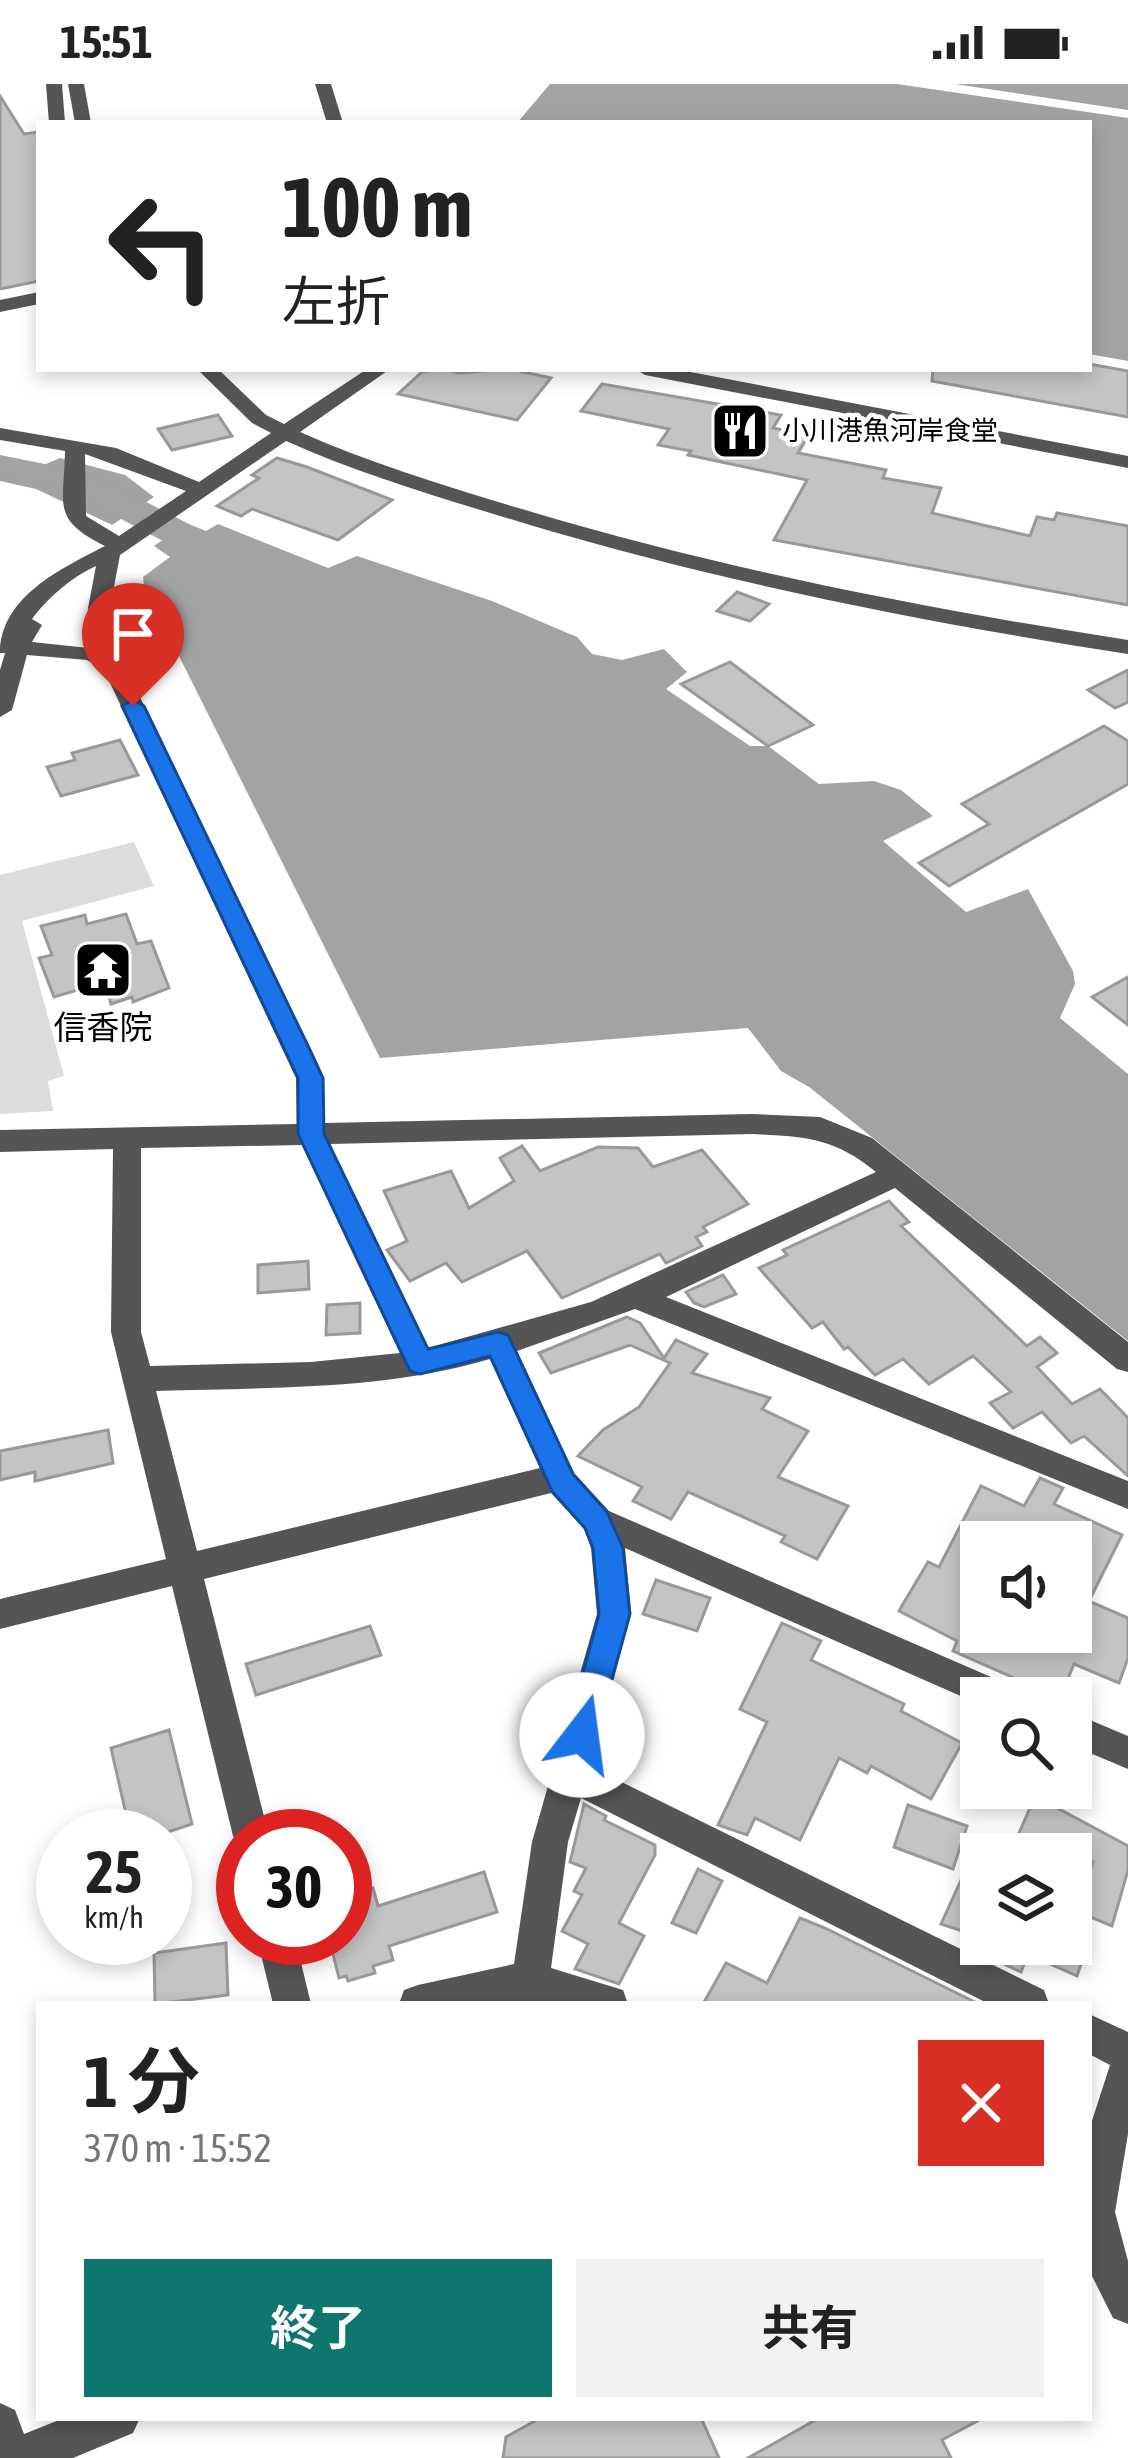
<!DOCTYPE html>
<html lang="ja">
<meta charset="utf-8">
<style>
:root{--surface:#fff;--page:#f2f2f2;--text:#222;--muted:#767676;--accent:#0f766e}
body{margin:0;font-family:"Asap Condensed","Noto Sans JP",sans-serif;background:var(--page);color:var(--text);height:100vh;display:flex;flex-direction:column;font-size:45px;white-space:nowrap}
*{box-sizing:border-box;margin:0}
p{font-size:39px;color:var(--muted)}
.icon{flex:none;width:66px;height:66px;fill:none;stroke:currentColor;stroke-width:2;stroke-linecap:round;stroke-linejoin:round}
.map{position:relative;flex:1;overflow:hidden}
.details{position:absolute;left:36px;top:1917px;width:1056px;height:420px;display:flex;flex-direction:column;background:var(--surface);border-radius:0px;box-shadow:0 6px 18px #0003}
.details>*{flex:none}
.top-card{position:absolute;left:36px;top:36px;width:1056px;height:252px;border-radius:0px;box-shadow:0 6px 18px #0003;background:#fff;color:var(--text);overflow:hidden}
.fabs{position:absolute;left:960px;top:1437px;display:grid;gap:24px}
.fabs a{display:grid;place-items:center;width:132px;height:132px;border-radius:0px;background:var(--surface);box-shadow:0 6px 18px #0003;font-size:60px}
.speed{position:absolute;left:36px;top:1725px;display:flex;gap:24px;font-size:60px;font-weight:700;text-align:center}
.speed>*{display:grid;place-content:center;width:156px;height:156px;border-radius:50%;background:var(--surface);box-shadow:0 6px 18px #0003;line-height:1}
.speed small{font-size:30px;font-weight:400}
.speed .limit{border:18px solid #d22;background:#fff;color:#111}
.pin{position:absolute;display:grid;place-items:center;width:102px;height:102px;color:#fff;margin:-123px -51px;border-radius:50% 50% 50% 0;rotate:-45deg;box-shadow:0 0 12px #0007}
.pin .icon{rotate:45deg}
.me{position:absolute;width:132px;margin:-66px;rotate:15deg;stroke-linejoin:round;filter:drop-shadow(0 0 9px #0008)}
.turn{display:flex;align-items:center;gap:42px;height:252px;padding:0 48px;font-size:54px}
.turn .icon{width:156px;height:156px;stroke-width:2.5}
.turn b{display:block;font-size:84px;line-height:102px}
.round{display:grid;place-items:center;flex:none;width:126px;height:126px;border-radius:0px;background:var(--page)}
.summary{display:flex;align-items:center;justify-content:space-between;height:204px;padding:0 48px}
h1{font-size:72px;font-weight:700;line-height:90px}
.primary-button{display:flex;gap:24px;margin-top:auto;padding:24px 48px}
.primary-button a{flex:1;height:138px;border-radius:0px;background:var(--accent);color:#fff;font-size:48px;font-weight:700;line-height:138px;text-align:center}
.primary-button a+a{background:var(--page);color:var(--text)}
.status{display:flex;justify-content:space-between;align-items:center;height:84px;padding:0 60px;background:var(--surface);direction:ltr}
.status svg{height:33px;fill:currentColor}
.map>svg:first-child{display:block}
</style>
<div class="status"><b>15:51</b><svg viewBox="0 0 49 12"><path d="M0 12V9h3v3zM5 12V6h3v6zM10 12V3h3v9zM15 12V0h3v12zM26 1h20v11H26zM47 4h2v5h-2z"/></svg></div>
<div class="map">
<svg width="1128" height="2374" viewBox="0 0 1128 2374">
<rect width="100%" height="100%" fill="#fff"/>
<path fill="#dcdcdc" d="M134,758L154,802L22,837L64,992L48,997L53,1027L0,1030V791Z"/>
<g fill="#a3a3a3">
<path d="M550,0H897L1128,34V277L1089,270V39H517Z"/>
<path d="M955,0H1128V26Z"/>
<path d="M60,374L125,391L154,413L112,441L36,405L0,397V375L39,383Z"/>
<path d="M186,439L206,447L218,440L328,484L357,472L492,517L577,553L592,570L622,576L664,565L687,588L666,605L750,662H768L819,700L874,697L901,706L933,732L883,757L966,828L1028,805L1073,887L1075,900L1060,934L1128,990V1257L809,1003L781,987L748,944L380,974L144,502L143,493L170,473L154,462Z"/>
</g>
<g fill="none" stroke-linecap="round" stroke-linejoin="round">
<path fill="#a3a3a3" fill-rule="evenodd" d="M0,371L90,389L189,440L194,448L189,456H161L66,406L0,393Z"/>
</g>
<g fill="#c4c4c4" stroke="#999" stroke-width="3" fill-rule="evenodd">
<path d="M0,12L24,50L39,48V197L0,205Z"/>
<path d="M1089,280L1128,287V333L932,297L933,285H1089Z"/>
<path d="M442,285L459,289L509,285L551,294L517,336L398,310L422,288Z"/>
<path d="M602,300L781,331L773,344L809,351L798,369L886,386L883,394L941,404L932,429L1030,452L1037,433L1054,436L1057,429L1128,442V521L774,456L807,396L688,371L691,367L658,361L669,345L581,327Z"/>
<path d="M218,331L232,352L172,366L158,345Z"/>
<path d="M277,374L307,383L392,416L338,456L252,425L241,432L217,422L259,394L252,391Z"/>
<path d="M737,508L769,520L750,537L717,527Z"/>
<path d="M730,578L813,641L768,662L681,600Z"/>
<path d="M1128,586V618L1115,624L1088,606Z"/>
<path d="M1104,642L1128,657V700L949,802L919,779L989,740L962,720Z"/>
<path d="M120,656L138,691L61,712L47,683L75,676L72,669Z"/>
<path d="M126,830L137,860L151,857L169,904L133,918L132,913L111,920L105,898L54,913L39,874L52,871L41,842L85,831L87,840Z"/>
<path d="M1128,893V941L1092,913Z"/>
<path d="M522,1062L540,1087L598,1063L638,1064L653,1083L702,1066L748,1120L703,1143L707,1148L696,1153L702,1162L666,1179L660,1170L562,1214L527,1167L462,1198L446,1179L410,1197L387,1166L407,1157L384,1107L451,1087L469,1124L514,1097L500,1074Z"/>
<path d="M889,1117L909,1138L901,1142L1027,1262L1040,1253L1057,1269L1037,1283L1072,1320L1100,1305L1128,1334V1392L1084,1352L1071,1359L1042,1328L1013,1344L990,1319L1011,1308L973,1272L929,1300L903,1275L875,1291L848,1263L844,1265L823,1238L812,1244L759,1184L787,1171L783,1166Z"/>
<path d="M308,1177L309,1205L258,1209V1181Z"/>
<path d="M723,1191L736,1210L704,1223L694,1219L686,1208Z"/>
<path d="M360,1219V1249L326,1251L327,1221Z"/>
<path d="M627,1233L640,1239L664,1274L676,1256L707,1270L692,1289L770,1314L762,1325L808,1347L778,1393L848,1422L817,1475L781,1458L785,1452L688,1408L671,1435L633,1417L642,1403L578,1372L603,1346L639,1323L670,1279L630,1261L551,1289L539,1269Z"/>
<path d="M108,1346L113,1379L35,1397V1388L0,1396V1367Z"/>
<path d="M1040,1394L1063,1404L1054,1420L1122,1451L1089,1517L1128,1534V1574L1119,1599L1074,1580L1060,1614L953,1567L957,1557L899,1527L928,1478L939,1483L981,1402L1024,1422ZM981,1458H1071V1548H981Z"/>
<path d="M656,1496L710,1514L697,1547L643,1530Z"/>
<path d="M782,1539L821,1557L811,1576L904,1620L901,1627L962,1659L931,1715L871,1682L867,1689L839,1674L800,1756L755,1734L747,1751L718,1741L767,1638L740,1625Z"/>
<path d="M370,1542L381,1571L256,1611L246,1580Z"/>
<path d="M169,1646L192,1740L156,1752H131L111,1664Z"/>
<path d="M1035,1712L1128,1762V1786L1112,1842L1078,1828L1093,1778L1056,1763L1051,1770H1033L1014,1761Z"/>
<path d="M584,1720L606,1732L604,1736L655,1761V1771L619,1839L644,1852L619,1900L575,1885L588,1860L562,1847L582,1811L574,1807L586,1784L570,1778Z"/>
<path d="M908,1721L967,1742L953,1785L894,1763Z"/>
<path d="M981,1752V1853L941,1840Z"/>
<path d="M698,1785L722,1797L696,1849L672,1839Z"/>
<path d="M484,1788L497,1828L389,1862L393,1876L373,1882L375,1889L348,1897L346,1892L339,1894L329,1854H345V1813L373,1804L378,1822Z"/>
<path d="M800,1834L825,1844L979,1920H703L726,1879L767,1899Z"/>
<path d="M226,1859L228,1911L155,1920L154,1869Z"/>
<path d="M961,1860H1088L1077,1892L1028,1870L1021,1888Z"/>
<path d="M540,2334H701L719,2374H503L506,2353Z"/>
<path d="M819,2334H983L942,2356L951,2374H748Z"/>
</g>
<g fill="none" stroke-linecap="round" stroke-linejoin="round">
<g fill="#555" fill-rule="evenodd">
<path d="M46,0H62L65,39H49Z"/>
<path d="M68,0H84L91,39H75Z"/>
<path d="M315,0H331L343,39H327Z"/>
<path d="M39,208V220L0,228V216Z"/>
<path d="M197,285H218L266,331L284,340L367,285H390L300,348C375,381 454,405 532,428C727,486 927,525 1128,556V570C923,538 719,498 520,438C441,414 362,391 286,357L120,471L110,524L125,582L324,994L325,1039L752,1030L820,1033L872,1054L1128,1258V1288L1117,1285L895,1104L666,1213L1128,1397V1425L635,1225L517,1267L574,1389L609,1427L1014,1603L1020,1614H981V1621L625,1464L631,1530L589,1682L1044,1906L1049,1920H989L581,1714L568,1758L551,1884L623,1906L628,1920H399L404,1906L418,1901L514,1880L532,1758L597,1530L591,1464L584,1445L551,1409L204,1495L269,1752H243V1766L233,1752L172,1502L0,1545V1515L166,1475L111,1248L113,1065L0,1068V1046L297,1040L296,994L104,586L87,576L27,571L12,626L0,633V586L5,569H0C0,513 62,484 105,462C51,435 64,422 65,367L0,356V344L116,364L199,398L271,349L252,339ZM85,370L186,407L119,452L86,432ZM96,482L88,524L98,565L32,558L42,541L32,535C48,513 72,493 96,482ZM752,1050C806,1053 833,1053 876,1088L591,1218L428,1264L330,1060ZM302,1061L400,1269L311,1278L150,1282L141,1248V1064ZM490,1275L540,1384L197,1467L156,1307C268,1303 381,1307 490,1275Z"/>
<path d="M635,285H675L1128,372V384L645,291Z"/>
<path d="M1071,1628L1128,1652V1685L1071,1661Z"/>
<path d="M257,1854H295L311,1920H273Z"/>
<path d="M1089,1930L1128,1948V2050L1115,2128L1128,2177V2240L1113,2234L1089,2186V2046L1110,1981L1089,1970Z"/>
<path d="M0,2319L15,2326L24,2350L64,2334H140L133,2349L73,2374H0Z"/>
</g>
</g>
<path fill="#1a73e8" stroke="#114b97" stroke-width="3" d="M133,615L144,622L310,966L323,994L324,1050L428,1265L498,1248L508,1251L573,1390L607,1428L623,1464L630,1530L594,1661L582,1665L571,1661L566,1651L599,1530L593,1464L585,1444L552,1407L490,1272L420,1290L410,1287L298,1050V994L122,622Z"/>
<defs>
<g id="restaurant-square" transform="scale(3)"><rect x="-9" y="-9" width="18" height="18" rx="4" fill="#000" stroke="#fff"/><path d="M-5-6h1v4h1v-4h1v4h1v-4h1v5L-1.5 .5V6h-2V.5L-5-1ZM5-6V6H3V1.5H1.5Q1.5-4 5-6Z" fill="#fff"/></g>
<g id="temple-square" transform="scale(3)"><rect x="-9" y="-9" width="18" height="18" rx="4" fill="#000" stroke="#fff"/><path d="M0-6L5-2H3V0L6.5 2.5H4V6H1.5V3h-3V6H-4V2.5H-6.5L-3 0V-2H-5Z" fill="#fff"/></g>
</defs>
<g fill-rule="evenodd">
<use href="#restaurant-square" x="740" y="347"/>
<use href="#temple-square" x="103" y="886"/>
</g>
<g text-anchor="middle" stroke-width="9" stroke-linejoin="round" paint-order="stroke">
<g font-size="27" fill="#000" stroke="#fff" text-anchor="start">
<text x="782" y="356">小川港魚河岸食堂</text>
</g>
<g font-size="33" fill="#000" stroke="#fff">
<text x="103" y="955">信香院</text>
</g>
</g>
</svg>
<div class="fabs">
<a><svg class="icon" aria-label="sound" viewBox="0 0 24 24"><path d="M4 9h4l5-4v14l-5-4H4zM17 9q2 3 0 6"/></svg></a>
<a><svg class="icon" aria-label="search" viewBox="0 0 24 24"><circle cx="10" cy="10" r="6"/><path d="M15 15l6 6"/></svg></a>
<a><svg class="icon" aria-label="layers" viewBox="0 0 24 24"><path d="M12 4l9 5-9 5-9-5zM3 14l9 5 9-5"/></svg></a>
</div>
<div class="speed"><div>25<small>km/h</small></div><div class="limit">30</div></div>
<div class="pin" style="left:133px;top:622px;background:#d93025"><svg class="icon" aria-label="arrive" viewBox="0 0 24 24"><path d="M6 21V4h12l-3 4 3 4H6"/></svg></div>
<svg class="me" style="left:582px;top:1651px" viewBox="-20 -20 40 40"><circle r="19" fill="#fff"/><path d="M0-13L10 11 0 6-10 11z" fill="#1a73e8"/></svg>
<div class="top-card">
<div class="turn"><svg class="icon" aria-label="left" viewBox="0 0 24 24"><path d="M17 20v-9H6M10 6l-5 5 5 5"/></svg><div><b>100 m</b>左折</div></div>
</div>
<section class="details">
<div class="summary"><div><h1>1 分</h1><p>370 m · 15:52</p></div><a class="round" style="background:#d93025;color:#fff"><svg class="icon" aria-label="close" viewBox="0 0 24 24"><path d="M6 6l12 12M18 6L6 18"/></svg></a></div>
<div class="primary-button"><a>終了</a><a>共有</a></div>
</section>
</div>
